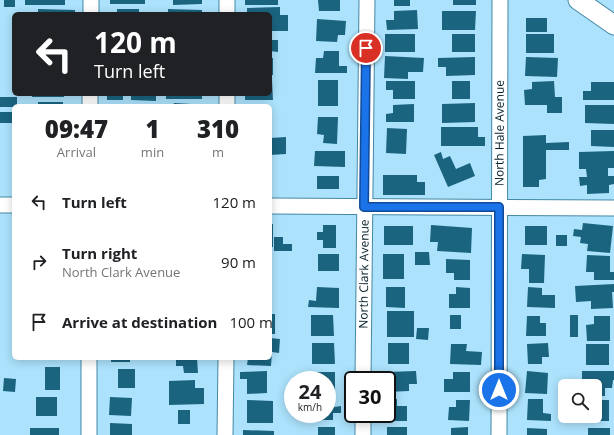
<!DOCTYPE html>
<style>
:root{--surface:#fff;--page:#f2f2f2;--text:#202124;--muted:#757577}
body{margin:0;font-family:"Open Sans",sans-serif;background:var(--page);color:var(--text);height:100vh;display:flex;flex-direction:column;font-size:15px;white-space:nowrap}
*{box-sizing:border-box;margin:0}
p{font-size:13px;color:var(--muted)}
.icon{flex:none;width:22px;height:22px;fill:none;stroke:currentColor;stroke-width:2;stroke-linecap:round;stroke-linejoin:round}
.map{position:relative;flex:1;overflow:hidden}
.panel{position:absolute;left:12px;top:104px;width:260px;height:256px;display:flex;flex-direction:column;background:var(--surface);border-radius:6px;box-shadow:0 2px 10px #0003}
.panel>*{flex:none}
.top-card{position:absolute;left:12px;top:12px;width:260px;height:84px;border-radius:6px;box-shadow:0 2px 10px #0003;background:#202124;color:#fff;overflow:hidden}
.tools{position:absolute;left:558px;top:379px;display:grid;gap:8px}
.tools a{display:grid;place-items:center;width:44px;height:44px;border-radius:6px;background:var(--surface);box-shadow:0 2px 10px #0003;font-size:20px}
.speed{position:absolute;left:284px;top:371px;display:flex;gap:8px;font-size:20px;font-weight:700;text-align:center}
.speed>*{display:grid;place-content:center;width:52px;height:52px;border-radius:50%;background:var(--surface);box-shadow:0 2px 10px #0003;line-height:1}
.speed small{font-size:10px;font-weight:400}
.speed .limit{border:2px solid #111;border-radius:6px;background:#fff;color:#111}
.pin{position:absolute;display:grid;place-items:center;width:34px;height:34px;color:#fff;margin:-17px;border:2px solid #fff;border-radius:50%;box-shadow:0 1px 4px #0007}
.me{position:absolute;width:44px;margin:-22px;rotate:0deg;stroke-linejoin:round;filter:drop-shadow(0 0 3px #0008)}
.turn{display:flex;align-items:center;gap:14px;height:84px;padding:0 16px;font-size:18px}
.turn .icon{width:52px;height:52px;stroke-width:2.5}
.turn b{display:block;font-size:28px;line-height:34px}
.eta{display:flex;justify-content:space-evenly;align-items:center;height:68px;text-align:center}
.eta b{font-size:24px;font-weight:800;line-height:28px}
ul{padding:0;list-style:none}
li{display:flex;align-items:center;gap:12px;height:60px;padding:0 16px}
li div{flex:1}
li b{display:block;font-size:15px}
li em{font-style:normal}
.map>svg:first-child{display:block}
</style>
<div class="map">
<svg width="614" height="435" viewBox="0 0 614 435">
<rect width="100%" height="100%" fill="#ace2fc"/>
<g fill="#1b6480">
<rect x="4" y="0" width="11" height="7"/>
<rect x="25" y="0" width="40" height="5"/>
<rect x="110" y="0" width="35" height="4"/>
<path d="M173,0H202V4L173,5Z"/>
<rect x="245" y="0" width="33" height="5"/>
<path d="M318,0H340V11H319Z"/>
<rect x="394" y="0" width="16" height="6"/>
<rect x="453" y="0" width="23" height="5"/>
<path d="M280,7V15H288V31H270V14H247V8Z"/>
<path d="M38,9L75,10V14H38Z"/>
<rect x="117" y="9" width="22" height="5"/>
<path d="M168,9L202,10V14H168Z"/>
<path d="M417,10L418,29L387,30L386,20H394V11Z"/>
<path d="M442,11H476L475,30H442Z"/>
<rect x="526" y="18" width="21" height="14"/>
<path d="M317,19L346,21L345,35H338L337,42L316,41Z"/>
<rect x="385" y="34" width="30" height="18"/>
<rect x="452" y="34" width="23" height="18"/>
<rect x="526" y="34" width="28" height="19"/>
<path d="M270,40H278V52L270,51Z"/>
<path d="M324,51H339V66H347V73H315L316,58H323Z"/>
<path d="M385,56L424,58L423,72H408V79L384,78Z"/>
<path d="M475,57V75L446,76V67H438V58Z"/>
<path d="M526,57L558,58L557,77L525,76Z"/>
<rect x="270" y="58" width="3" height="17"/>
<path d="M270,80H272L273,100H245V94H270Z"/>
<rect x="318" y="80" width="20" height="26"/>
<path d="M386,81H415V99H393V90H386Z"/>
<rect x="452" y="81" width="18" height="18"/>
<path d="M554,81L555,97H562V113H547V105H525L524,90L532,89V82Z"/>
<path d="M591,82H614V100H583V91H591Z"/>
<rect x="32" y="94" width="32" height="3"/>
<rect x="107" y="94" width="16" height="6"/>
<path d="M131,94H156V101L131,100Z"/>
<rect x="166" y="94" width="36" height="5"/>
<path d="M0,97H17V106H14V107H0Z"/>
<rect x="38" y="102" width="25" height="4"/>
<path d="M174,103L209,105V106H173Z"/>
<path d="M475,103V122L442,123V104Z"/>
<path d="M414,104V122H386V114L393,113V105Z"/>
<path d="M585,105H614V124L585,123Z"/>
<rect x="0" y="112" width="14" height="11"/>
<path d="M318,117H338L337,144L323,143L324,135L317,134Z"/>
<path d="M441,127H478V137H485V146H441Z"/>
<path d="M387,128L407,129L406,154L386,153Z"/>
<path d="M591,130H614V147L591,146Z"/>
<path d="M546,135V143L569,142V150H546V179L539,180V187H523V136Z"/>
<path d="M286,137V154L270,155V138Z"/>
<path d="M315,151H345V167L314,166Z"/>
<path d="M614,151V168H608V176H614V184L609,185V193L587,194V185L580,186L579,177H587L586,169H579V152Z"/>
<path d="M441,152L443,159L450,156L456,169L470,163L475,176L448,187L434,155Z"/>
<path d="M383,175H417V182H425V195H383Z"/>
<rect x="317" y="176" width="22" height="13"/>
<path d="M583,223L613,226L610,253L587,251L588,244L580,243L581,237L573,236L574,229L582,230Z"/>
<rect x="270" y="224" width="3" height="23"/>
<path d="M323,225H336V248H323V240H317V232H323Z"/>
<path d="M431,225L472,228L471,253L437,251L438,242H430Z"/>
<rect x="384" y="226" width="29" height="19"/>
<rect x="525" y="226" width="22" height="19"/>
<rect x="556" y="235" width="11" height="11"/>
<path d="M274,237H283V244H292V251H274Z"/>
<path d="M415,252H429L430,265H415Z"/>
<rect x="318" y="254" width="21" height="17"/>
<rect x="383" y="254" width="21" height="25"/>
<path d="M522,254L545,255L544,283H529V269H521Z"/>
<path d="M587,255L610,256V272H614V280H594V272H586Z"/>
<path d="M446,259L470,260V280H454V273H446Z"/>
<path d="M614,284V292H612L613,308L591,309V301L576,302L575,286Z"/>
<path d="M317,287L339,288V308L308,307L309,300L316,301Z"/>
<path d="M386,287H405V308L386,307Z"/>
<path d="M456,287L470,288V308H449V294H456Z"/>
<path d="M528,287L542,288V295H555V308L527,307Z"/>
<rect x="387" y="311" width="27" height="26"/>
<rect x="270" y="314" width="5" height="20"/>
<path d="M311,315H333L334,336H311Z"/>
<rect x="450" y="315" width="11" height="14"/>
<rect x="570" y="315" width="8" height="22"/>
<path d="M527,316H540V323H546V336H526Z"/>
<path d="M594,316H610V341H587L586,325L594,324Z"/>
<path d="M417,328H429L428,340L416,339Z"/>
<path d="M270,338L280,339L279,353L272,352L271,366L247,365L248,358H270Z"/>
<path d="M312,343H334L335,364H312Z"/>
<rect x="388" y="343" width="21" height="21"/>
<path d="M548,343L549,357H542V364H528L527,344Z"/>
<path d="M451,344H467L466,351L482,352L481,365L450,364Z"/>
<rect x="586" y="344" width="23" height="21"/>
<rect x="111" y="358" width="19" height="4"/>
<path d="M176,358H197L198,373H184L183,366H176Z"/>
<rect x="45" y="367" width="15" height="23"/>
<rect x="118" y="369" width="17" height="19"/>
<path d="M267,371V393L247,394V379H240V372Z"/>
<path d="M416,371L417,384H409V391L387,392V380H385V372Z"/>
<path d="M527,371L548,373L547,394L525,393Z"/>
<path d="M582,371H614V380H613L612,388H605V396H595V386H582Z"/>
<path d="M314,372H335V391H327V380H314Z"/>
<path d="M453,372H470V392H444V379H453Z"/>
<path d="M4,378L16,379L15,392L3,391Z"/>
<path d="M195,380V388H204V404L169,405V381Z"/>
<rect x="36" y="397" width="21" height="19"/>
<path d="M110,397L132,398L131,416L109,415Z"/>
<path d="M327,399H333V406L335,407L341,406V413H333V420H310V414H327Z"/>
<path d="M388,399H397V406H407V421H388Z"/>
<path d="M528,399H543V413L551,414V421L527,420Z"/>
<path d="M247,400L273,401V423H247Z"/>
<path d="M456,400H470L469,421L448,420L449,407H456Z"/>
<rect x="595" y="400" width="14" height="21"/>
<rect x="178" y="410" width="12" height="14"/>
<path d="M110,423L132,424V435H110Z"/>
<rect x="318" y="427" width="17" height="8"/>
<rect x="387" y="427" width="20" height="8"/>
<path d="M468,427V435H451V428Z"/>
<rect x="30" y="428" width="29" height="7"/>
<path d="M527,428L547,429V435H527Z"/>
<rect x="588" y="428" width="22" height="7"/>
<path d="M243,430L274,431V435H243Z"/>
</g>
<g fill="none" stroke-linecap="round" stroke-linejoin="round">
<g stroke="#4488a5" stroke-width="17">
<g id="minor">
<path d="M91,14V0"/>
<path d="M227,14V0"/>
<path d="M90,106V94"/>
<path d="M227,106V94"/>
<path d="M0,205H14"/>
<path d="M270,206L614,208"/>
<path id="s1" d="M363,380L367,0"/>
<path d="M89,435V358"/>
<path d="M225,435L226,358"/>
<path d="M363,435V414"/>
<path id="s2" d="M499,435L500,0"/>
</g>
</g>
<g stroke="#4488a5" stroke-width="21">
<path id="major" d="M578,0L614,25"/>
</g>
<use href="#minor" stroke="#fff" stroke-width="15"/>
<use href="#major" stroke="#fff" stroke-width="19"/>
</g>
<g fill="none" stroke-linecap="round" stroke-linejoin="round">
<g stroke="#114b97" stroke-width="10">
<path id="route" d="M366,48L364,207H499V390"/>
</g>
<use href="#route" stroke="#1a73e8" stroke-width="7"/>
</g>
<g text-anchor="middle" stroke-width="4" stroke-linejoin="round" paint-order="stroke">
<g font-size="12" fill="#001b27" stroke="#d1ebf8">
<text dy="4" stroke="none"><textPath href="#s2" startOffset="302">North Hale Avenue</textPath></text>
<text dy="4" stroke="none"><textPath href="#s1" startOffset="106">North Clark Avenue</textPath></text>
</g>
</g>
</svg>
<div class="tools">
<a><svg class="icon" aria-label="search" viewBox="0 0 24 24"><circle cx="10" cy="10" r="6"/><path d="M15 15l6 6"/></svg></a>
</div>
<div class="speed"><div>24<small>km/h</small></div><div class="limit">30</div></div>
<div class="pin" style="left:366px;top:48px;background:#d93025"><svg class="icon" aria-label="arrive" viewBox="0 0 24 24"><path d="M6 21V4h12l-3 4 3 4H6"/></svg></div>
<svg class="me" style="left:499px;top:390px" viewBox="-20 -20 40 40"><circle r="17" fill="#1a73e8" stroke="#fff" stroke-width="3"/><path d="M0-11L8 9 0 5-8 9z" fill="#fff"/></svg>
<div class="top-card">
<div class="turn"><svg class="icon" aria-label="left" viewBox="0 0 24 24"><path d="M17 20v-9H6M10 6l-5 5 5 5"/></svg><div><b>120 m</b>Turn left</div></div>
</div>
<section class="panel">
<div class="eta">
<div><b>09:47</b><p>Arrival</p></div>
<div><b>1</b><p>min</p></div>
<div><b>310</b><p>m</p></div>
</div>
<ul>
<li><svg class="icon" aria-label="left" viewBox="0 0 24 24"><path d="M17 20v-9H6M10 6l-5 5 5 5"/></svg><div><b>Turn left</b></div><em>120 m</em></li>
<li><svg class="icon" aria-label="right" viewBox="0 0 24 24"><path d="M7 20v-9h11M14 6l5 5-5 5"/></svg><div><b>Turn right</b><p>North Clark Avenue</p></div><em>90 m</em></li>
<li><svg class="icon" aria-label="arrive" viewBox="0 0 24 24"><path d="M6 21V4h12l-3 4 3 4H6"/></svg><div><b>Arrive at destination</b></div><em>100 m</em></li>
</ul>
</section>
</div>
